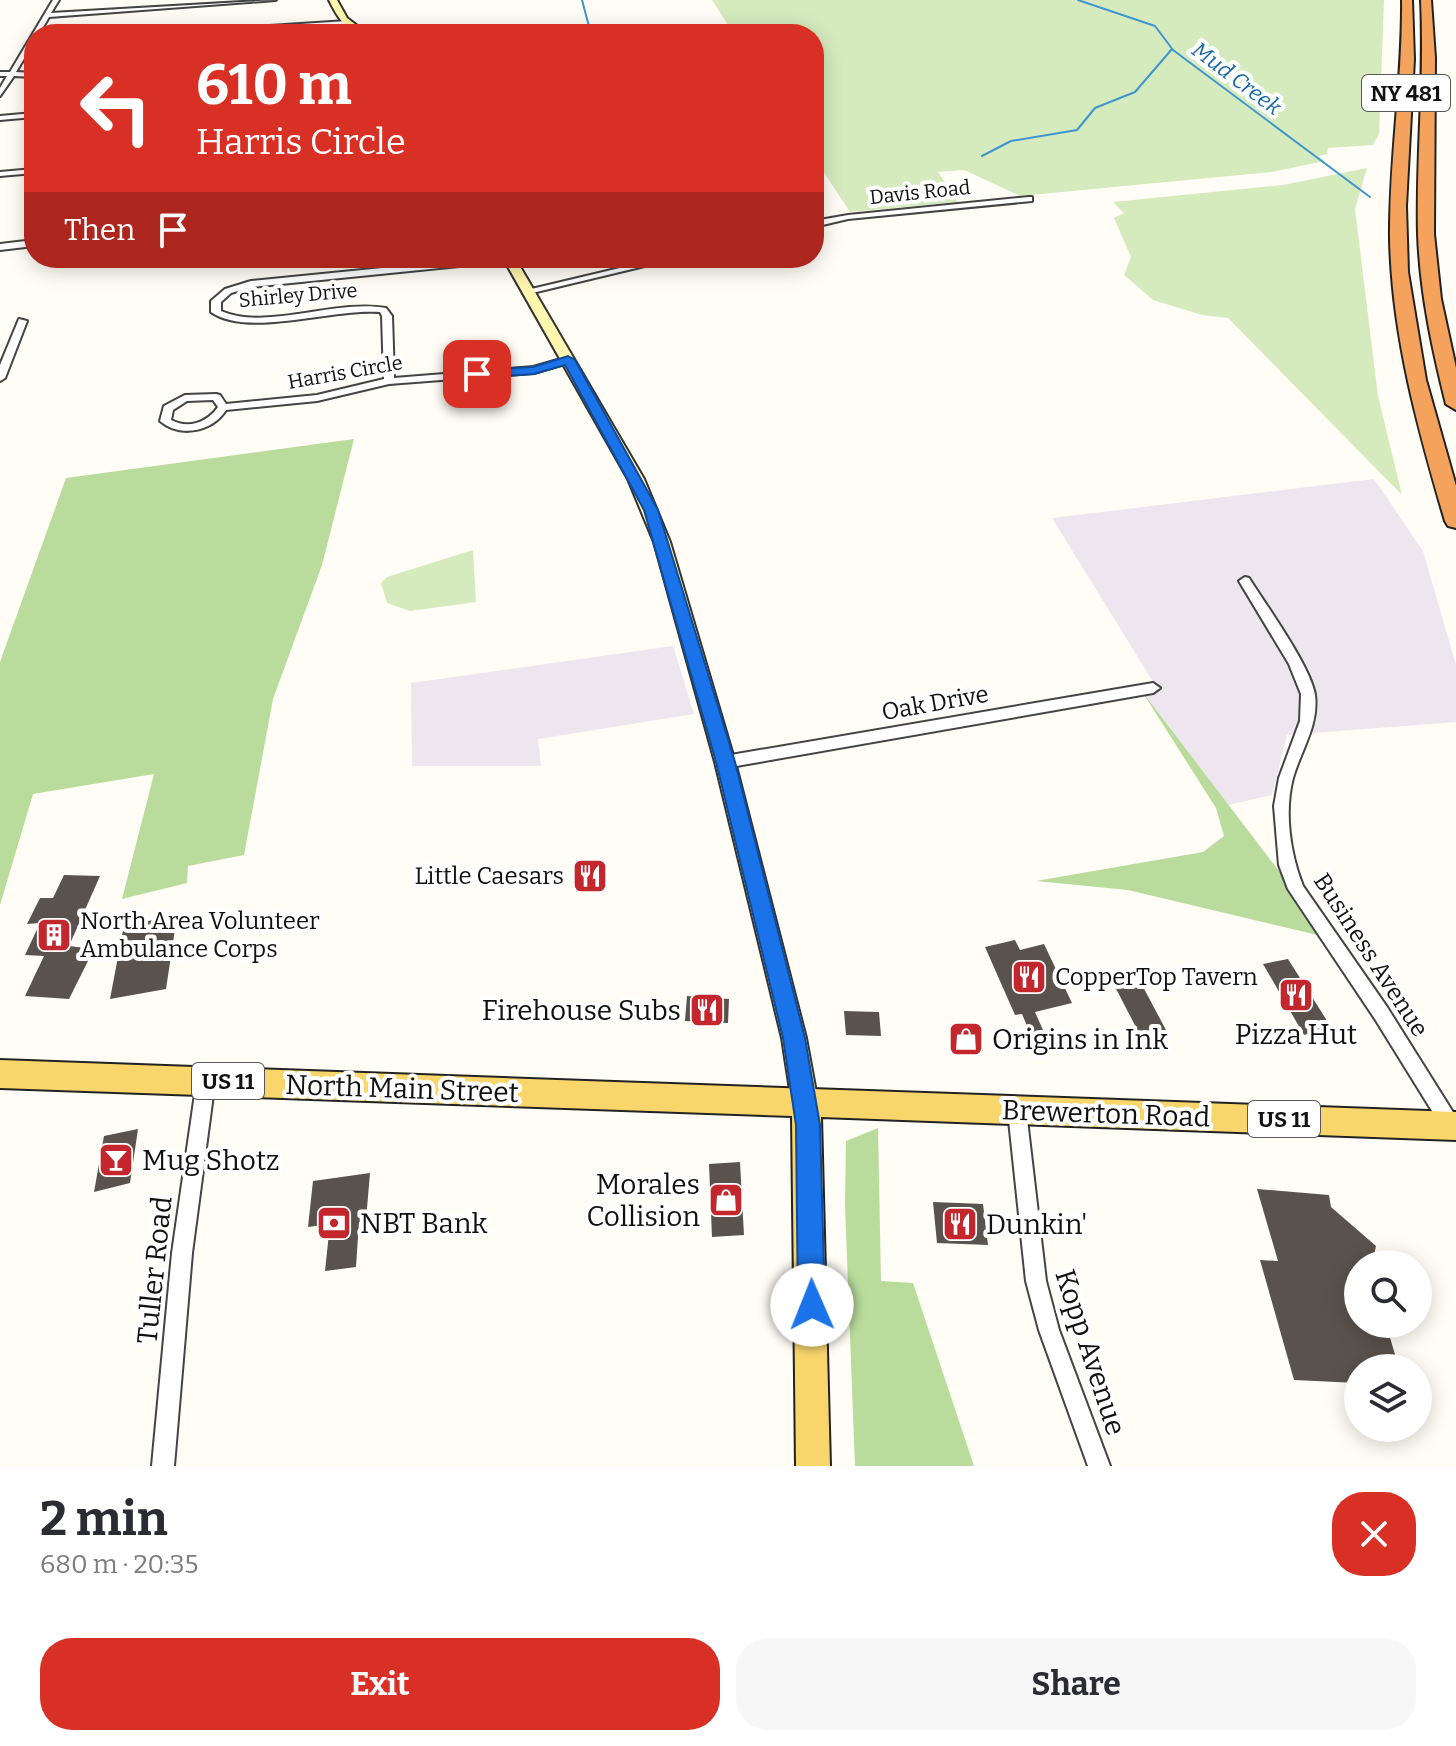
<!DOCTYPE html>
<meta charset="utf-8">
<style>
:root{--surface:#fff;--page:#f7f7f7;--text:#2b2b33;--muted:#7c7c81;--accent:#d93025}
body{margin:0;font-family:Bitter,serif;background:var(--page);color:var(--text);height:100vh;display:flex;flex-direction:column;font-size:30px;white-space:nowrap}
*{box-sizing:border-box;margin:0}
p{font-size:26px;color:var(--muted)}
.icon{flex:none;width:44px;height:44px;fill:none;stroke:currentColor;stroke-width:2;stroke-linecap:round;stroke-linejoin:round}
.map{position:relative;height:1466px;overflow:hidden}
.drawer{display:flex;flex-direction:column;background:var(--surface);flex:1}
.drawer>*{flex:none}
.top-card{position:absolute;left:24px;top:24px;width:800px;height:244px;border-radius:32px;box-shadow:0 4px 20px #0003;background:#d93025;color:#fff;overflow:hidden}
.fabs{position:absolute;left:1344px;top:1250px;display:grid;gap:16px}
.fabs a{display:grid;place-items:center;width:88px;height:88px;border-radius:50%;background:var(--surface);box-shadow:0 4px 20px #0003;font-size:40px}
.pin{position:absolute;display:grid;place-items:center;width:68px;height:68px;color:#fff;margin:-34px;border-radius:16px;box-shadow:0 4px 12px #0006}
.me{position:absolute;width:88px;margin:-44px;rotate:359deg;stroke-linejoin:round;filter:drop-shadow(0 0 6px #0008)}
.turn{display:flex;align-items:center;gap:28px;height:168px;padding:0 40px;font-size:36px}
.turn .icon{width:104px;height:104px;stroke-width:2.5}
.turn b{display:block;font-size:56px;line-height:68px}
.then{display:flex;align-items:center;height:76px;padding:0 40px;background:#0003;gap:16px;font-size:30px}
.round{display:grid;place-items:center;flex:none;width:84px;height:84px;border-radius:32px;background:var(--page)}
.headline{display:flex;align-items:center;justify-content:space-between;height:136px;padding:0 40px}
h1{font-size:48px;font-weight:700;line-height:60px}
.primary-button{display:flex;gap:16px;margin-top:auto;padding:16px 40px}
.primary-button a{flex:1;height:92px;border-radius:32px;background:var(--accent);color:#fff;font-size:32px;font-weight:700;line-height:92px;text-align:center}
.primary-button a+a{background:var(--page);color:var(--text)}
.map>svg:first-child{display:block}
</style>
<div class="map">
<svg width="1456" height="1466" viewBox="0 0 1456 1466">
<rect width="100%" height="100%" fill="#fffdf5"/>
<g fill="#eee6ef">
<path d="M1374,479L1423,551L1456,665V722L1287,735L1272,795L1228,805L1141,690L1155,685L1052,518Z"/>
<path d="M673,646L694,714L538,739L541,766H412L411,683Z"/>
</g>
<g fill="#d5ebbd">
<path d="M712,0H1384L1379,134L1373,145L1328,148L1327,154L1319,156L1325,161L1271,172L1020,196L964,170L938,172L958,202L850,212L814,157V34H734Z"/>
<path d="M1367,168L1355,209L1378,396L1402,495L1228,318L1202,315L1153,300L1124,275L1131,257L1114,218L1124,213L1113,202L1283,185Z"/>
<path d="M473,550L476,602L410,611L387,603L381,583L387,577Z"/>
</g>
<g fill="#b9dc9c">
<path d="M354,439L322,565L273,699L244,855L188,866L187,883L122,899L154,774L33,794L0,905V662L66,478Z"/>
<path d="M1141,690L1330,938L1128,890L1036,881L1203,852L1224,836L1216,808Z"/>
<path d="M878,1128L881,1281L913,1283L974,1466H855L845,1205L846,1141Z"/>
</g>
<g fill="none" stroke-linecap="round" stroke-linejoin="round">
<g stroke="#3f96cf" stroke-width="2">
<path d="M582,0L591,34"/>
<path d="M1078,0L1155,26L1173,50L1370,197"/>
<path d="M982,156L1011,141L1077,130L1095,108L1135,92L1172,49"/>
</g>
</g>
<g fill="#5a524d">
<path d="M64,875L100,876L69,946L94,949L69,999L25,996L44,956L25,955L40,923L27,924L40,898H53Z"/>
<path d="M177,916L166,989L110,999L124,925Z"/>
<path d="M1015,940L1020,950L1044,944L1072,1003L1035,1012L1043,1030L1030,1033L1022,1014L1015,1015L985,947Z"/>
<path d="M1288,959L1331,1027L1304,1035L1263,964Z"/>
<path d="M1126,976L1130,984L1141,983L1166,1030L1141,1037L1111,979Z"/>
<path d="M687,996L729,999L728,1023L685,1021Z"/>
<path d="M844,1011L879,1012L881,1036L846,1035Z"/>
<path d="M979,1029L983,1051L954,1049L950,1030Z"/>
<path d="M138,1129L130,1183L94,1192L104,1136Z"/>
<path d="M740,1162L744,1235L712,1237L709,1164Z"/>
<path d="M370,1173L366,1220L359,1222L356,1267L325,1271L330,1224L308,1227L313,1181Z"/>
<path d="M1257,1189L1329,1195L1331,1207L1376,1246L1372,1264H1358V1324H1386L1399,1368H1358V1383L1294,1380L1260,1260L1278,1261Z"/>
<path d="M933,1202L983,1204L988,1245L937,1243Z"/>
</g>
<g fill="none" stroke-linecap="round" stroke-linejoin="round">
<g stroke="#444" stroke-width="4">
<g id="street">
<path d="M53,0H59L51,13L276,0L49,17L39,34H34V42L16,72L34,73V77L14,76L0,96V88L7,76H0V72H10Z"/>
<path d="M347,21L345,24L173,34L176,32Z"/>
<path d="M34,113V117L0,120V116Z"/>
<path d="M34,169V173L0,176V172Z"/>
<path d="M1029,197H1032V201L848,219L814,227V221L848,215Z"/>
<path d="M34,240V246L0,250V244Z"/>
<path d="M483,258H513L509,261L252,287L231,293L221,302V311C267,331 334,299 386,308L392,316L394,378L533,367L568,357L571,358V362L534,373L389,384L317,401L226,410C212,432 180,438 160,421L164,406L185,395L216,394L220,395L226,404L317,395L384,379L382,316L380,312C333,308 248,338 211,312V301L225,289L251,281ZM213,400L218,407C207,423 188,429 171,420L173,410L187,401Z"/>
<path d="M662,258H678L528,294L523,291Z"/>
<path d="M19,319L27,321L5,378L0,381V365Z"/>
<path d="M1245,577L1249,578C1266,605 1311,667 1315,695C1319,725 1301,750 1293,778C1284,812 1290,853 1303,886L1387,1007L1456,1117V1133L1451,1135L1445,1132L1375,1019L1288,889L1279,865L1274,806L1279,778L1300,721L1301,694L1289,664L1239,581Z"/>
<path d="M1153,683L1160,688L1153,693L725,768L720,766L718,762L720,758L725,756Z"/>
<path d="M206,1071L212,1074L215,1080L192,1253L174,1466H152L172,1253L197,1080L200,1074Z"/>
<path d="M1017,1102L1023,1105L1026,1111L1046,1281L1059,1330L1110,1466H1088L1039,1330L1026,1281L1008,1111L1011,1105Z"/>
</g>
</g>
<g stroke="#333" stroke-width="4">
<g id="secondary">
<path d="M329,0H337L347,18L368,34C347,34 338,18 329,0Z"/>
<path d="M503,258H515L644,479L670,542L735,762L806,1038L818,1103L814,1112L805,1116L796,1112L792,1103L782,1038L715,762L654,542L628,479Z"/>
</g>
</g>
<g stroke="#222" stroke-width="4">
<path id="primary" d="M0,1060L1456,1112V1140L821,1117L830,1466H796L792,1116L0,1088Z"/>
</g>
<g stroke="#222" stroke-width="4">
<g id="highway">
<path d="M1402,0H1412L1414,59L1406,206L1408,272L1426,380L1456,486V528L1448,526L1445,521C1418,429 1392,336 1390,239C1389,159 1403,80 1402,0Z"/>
<path d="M1421,0H1431L1435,58L1434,234L1441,299L1456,368V410L1446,404C1432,348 1420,292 1418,234C1416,156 1425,78 1421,0Z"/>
</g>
</g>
<use href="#street" fill="#fff" fill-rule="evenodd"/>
<use href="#secondary" fill="#fff6b0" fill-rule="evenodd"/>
<use href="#primary" fill="#f9d66b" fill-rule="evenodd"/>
<use href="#highway" fill="#f5a25d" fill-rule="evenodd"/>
</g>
<path fill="#1a73e8" stroke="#114b97" stroke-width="2" d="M568,356L575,360L658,510L735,762L805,1038L820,1125L825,1305L821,1314L812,1318L802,1314L798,1305L796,1125L783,1038L716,762L644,510L565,365L534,374L477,378L470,374L477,370L533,367Z"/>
<defs>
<g id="restaurant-square" transform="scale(1.8)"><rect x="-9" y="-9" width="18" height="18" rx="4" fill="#c4262e" stroke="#fff"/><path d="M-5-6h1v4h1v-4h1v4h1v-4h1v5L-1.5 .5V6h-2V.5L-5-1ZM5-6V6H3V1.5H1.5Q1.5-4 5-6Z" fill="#fff"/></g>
<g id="building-square" transform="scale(1.8)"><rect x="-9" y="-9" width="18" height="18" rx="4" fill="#c4262e" stroke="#fff"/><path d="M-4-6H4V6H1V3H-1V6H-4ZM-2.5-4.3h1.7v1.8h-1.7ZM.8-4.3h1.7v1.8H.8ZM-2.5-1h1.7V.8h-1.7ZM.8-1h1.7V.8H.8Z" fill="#fff"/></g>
<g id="shop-square" transform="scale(1.8)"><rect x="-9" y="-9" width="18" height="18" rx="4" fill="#c4262e" stroke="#fff"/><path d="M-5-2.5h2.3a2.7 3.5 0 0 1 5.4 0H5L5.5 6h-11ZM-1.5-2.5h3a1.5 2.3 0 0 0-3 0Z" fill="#fff"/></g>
<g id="bar-square" transform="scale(1.8)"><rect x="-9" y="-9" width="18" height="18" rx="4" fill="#c4262e" stroke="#fff"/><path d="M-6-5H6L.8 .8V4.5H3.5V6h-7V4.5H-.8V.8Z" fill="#fff"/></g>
<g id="bank-square" transform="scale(1.8)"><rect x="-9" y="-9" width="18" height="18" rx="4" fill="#c4262e" stroke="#fff"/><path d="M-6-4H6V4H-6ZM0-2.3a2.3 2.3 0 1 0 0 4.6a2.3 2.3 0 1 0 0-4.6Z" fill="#fff"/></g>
</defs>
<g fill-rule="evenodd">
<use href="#restaurant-square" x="590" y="876"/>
<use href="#building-square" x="54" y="935"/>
<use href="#restaurant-square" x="1029" y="977"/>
<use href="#restaurant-square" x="1296" y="995"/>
<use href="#restaurant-square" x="707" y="1010"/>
<use href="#shop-square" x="966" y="1039"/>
<use href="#bar-square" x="116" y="1160"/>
<use href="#shop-square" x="726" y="1200"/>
<use href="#bank-square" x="334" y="1223"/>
<use href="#restaurant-square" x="960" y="1224"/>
</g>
<g text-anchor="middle" stroke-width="8" stroke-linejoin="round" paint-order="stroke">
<g font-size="20" fill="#111" stroke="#fff">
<text transform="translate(920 192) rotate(-6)" y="7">Davis Road</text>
<text transform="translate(298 295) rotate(-5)" y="7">Shirley Drive</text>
<text transform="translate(345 372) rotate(-10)" y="7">Harris Circle</text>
</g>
<g font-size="22" font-style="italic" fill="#1768a6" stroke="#fff">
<text transform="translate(1237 78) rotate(37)" y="8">Mud Creek</text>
</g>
<g fill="#fff" stroke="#585858" stroke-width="2">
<rect x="1362" y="75" width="88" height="36" rx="6"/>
<rect x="192" y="1063" width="72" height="36" rx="6"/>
<rect x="1248" y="1101" width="72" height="36" rx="6"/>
</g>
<g font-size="22" font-weight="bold" fill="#111">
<text x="1406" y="101">NY 481</text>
<text x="228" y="1089">US 11</text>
<text x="1284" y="1127">US 11</text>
</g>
<g font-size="24" fill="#111" stroke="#fff">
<text transform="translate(935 703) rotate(-10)" y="8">Oak Drive</text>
<text transform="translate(1371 955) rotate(57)" y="8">Business Avenue</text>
</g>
<g font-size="24" fill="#111" stroke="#fff" text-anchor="start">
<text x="564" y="884" text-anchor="end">Little Caesars</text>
<text x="80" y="929">North Area Volunteer<tspan x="80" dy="28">Ambulance Corps</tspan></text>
<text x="1055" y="985">CopperTop Tavern</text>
</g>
<g font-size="28" fill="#111" stroke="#fff" text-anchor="start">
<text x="681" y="1020" text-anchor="end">Firehouse Subs</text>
<text x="1296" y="1044" text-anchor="middle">Pizza Hut</text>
<text x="992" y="1049">Origins in Ink</text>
<text x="142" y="1170">Mug Shotz</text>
<text x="700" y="1194" text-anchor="end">Morales<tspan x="700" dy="32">Collision</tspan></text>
<text x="360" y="1233">NBT Bank</text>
<text x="986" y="1234">Dunkin'</text>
</g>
<g font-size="28" fill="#111" stroke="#fff">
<text transform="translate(402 1088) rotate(2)" y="10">North Main Street</text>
<text transform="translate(1106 1113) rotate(2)" y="10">Brewerton Road</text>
<text transform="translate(154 1270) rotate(-84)" y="10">Tuller Road</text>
<text transform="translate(1091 1352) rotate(72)" y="10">Kopp Avenue</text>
</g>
</g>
</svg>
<div class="fabs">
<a><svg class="icon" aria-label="search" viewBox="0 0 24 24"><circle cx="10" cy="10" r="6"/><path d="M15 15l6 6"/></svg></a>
<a><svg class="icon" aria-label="layers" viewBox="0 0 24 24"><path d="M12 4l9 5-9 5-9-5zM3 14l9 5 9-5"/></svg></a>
</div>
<div class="pin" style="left:477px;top:374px;background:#d93025"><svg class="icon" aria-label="arrive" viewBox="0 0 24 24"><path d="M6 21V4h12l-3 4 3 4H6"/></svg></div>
<svg class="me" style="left:812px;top:1305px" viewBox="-20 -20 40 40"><circle r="19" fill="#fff"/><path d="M0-13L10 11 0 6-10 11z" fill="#1a73e8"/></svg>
<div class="top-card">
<div class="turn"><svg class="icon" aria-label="left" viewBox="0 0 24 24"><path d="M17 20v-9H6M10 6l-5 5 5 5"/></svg><div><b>610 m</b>Harris Circle</div></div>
<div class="then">Then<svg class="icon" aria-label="arrive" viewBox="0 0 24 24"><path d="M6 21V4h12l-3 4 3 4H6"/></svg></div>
</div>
</div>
<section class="drawer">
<div class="headline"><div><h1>2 min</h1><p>680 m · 20:35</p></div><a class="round" style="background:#d93025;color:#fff"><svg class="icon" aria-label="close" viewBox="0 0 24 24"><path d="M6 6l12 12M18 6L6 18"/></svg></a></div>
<div class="primary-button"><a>Exit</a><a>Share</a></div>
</section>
